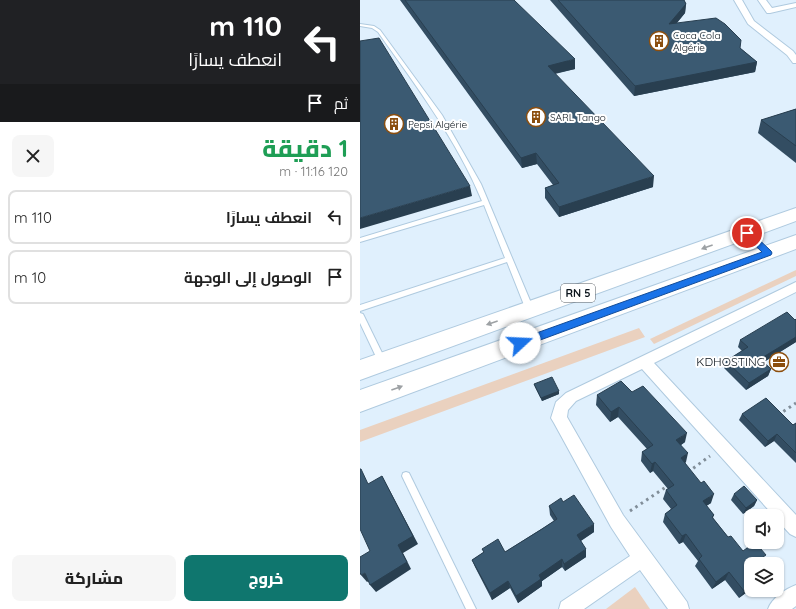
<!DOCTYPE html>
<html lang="ar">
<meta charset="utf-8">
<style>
:root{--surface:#fff;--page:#f6f6f6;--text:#222;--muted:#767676;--line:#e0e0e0;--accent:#0f766e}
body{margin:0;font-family:Quicksand,Cairo,sans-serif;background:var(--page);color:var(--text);direction:rtl;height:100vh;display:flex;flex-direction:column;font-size:15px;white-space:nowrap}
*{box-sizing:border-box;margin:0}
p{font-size:13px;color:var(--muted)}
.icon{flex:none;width:22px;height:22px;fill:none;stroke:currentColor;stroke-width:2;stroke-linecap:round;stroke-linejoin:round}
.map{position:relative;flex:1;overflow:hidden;direction:ltr}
.panel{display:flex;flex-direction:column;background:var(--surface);width:360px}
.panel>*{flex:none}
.guide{background:#202124;color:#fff;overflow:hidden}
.buttons{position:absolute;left:384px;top:509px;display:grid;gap:8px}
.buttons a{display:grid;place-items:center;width:40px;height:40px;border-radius:8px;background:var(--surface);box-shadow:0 1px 3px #0004;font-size:20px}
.pin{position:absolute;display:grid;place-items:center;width:34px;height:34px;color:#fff;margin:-17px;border:2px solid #fff;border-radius:50%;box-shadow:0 1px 4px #0007}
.me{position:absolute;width:44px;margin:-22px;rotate:70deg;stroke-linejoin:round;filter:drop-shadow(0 0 3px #0008)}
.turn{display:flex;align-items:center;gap:14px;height:84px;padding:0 12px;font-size:18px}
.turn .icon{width:52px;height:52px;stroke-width:2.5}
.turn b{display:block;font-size:28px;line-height:34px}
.then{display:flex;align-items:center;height:38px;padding:0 12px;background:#0003;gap:8px;font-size:15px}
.round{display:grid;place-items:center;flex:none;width:42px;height:42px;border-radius:8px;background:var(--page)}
.overview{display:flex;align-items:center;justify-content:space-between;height:68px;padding:0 12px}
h1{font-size:24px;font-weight:800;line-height:30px;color:#1e9e55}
.action{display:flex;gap:8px;margin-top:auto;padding:8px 12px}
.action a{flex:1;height:46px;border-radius:8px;background:var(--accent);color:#fff;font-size:16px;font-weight:800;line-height:46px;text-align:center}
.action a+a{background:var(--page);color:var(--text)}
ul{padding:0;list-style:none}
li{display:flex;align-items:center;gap:12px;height:54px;margin:0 8px 6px;padding:0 4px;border:2px solid var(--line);border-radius:8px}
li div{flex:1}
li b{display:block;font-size:15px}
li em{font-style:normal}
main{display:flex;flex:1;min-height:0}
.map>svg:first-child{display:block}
</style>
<main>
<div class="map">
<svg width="436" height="609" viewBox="0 0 436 609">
<rect width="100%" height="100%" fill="#e0f0fd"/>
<g fill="#ead1bf">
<path d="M436,270V276L294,344L290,339Z"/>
<path d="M279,328L285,337L0,442V430Z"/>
<path d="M275,587L290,609H246Z"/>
</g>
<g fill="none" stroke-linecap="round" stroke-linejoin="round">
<g stroke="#afcadf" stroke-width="2">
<g id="lane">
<path d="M0,24L14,26L20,30L82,115L121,184L174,310L172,312H168L166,310L147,262L0,311V305L145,258L124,205L0,242V238L122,201C97,140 56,86 18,32L12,28L0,26Z"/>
<path d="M0,313L3,314L4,316L26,361L25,363L22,364L19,363L18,361L0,323Z"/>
<path d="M46,472L49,473L116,609H106L42,476L43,473Z"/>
</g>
</g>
<g stroke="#afcadf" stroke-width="2">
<g id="street">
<path d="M374,0H382L394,21L433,51L436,55V63H433L427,55L388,24Z"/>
<path d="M398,0H406L412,8L436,3V7L410,13H407Z"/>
<path d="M436,282V292L294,363L436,515V537L430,534L417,520V516H414L282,369L216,401L208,410L207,417L263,515L327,602L329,609H308L280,570L224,609H199L201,602L270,556L251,527L194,423L191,418L196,402L206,393Z"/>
<path d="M436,585V606L432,609H408C412,598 425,589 436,585Z"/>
</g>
</g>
<g stroke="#afcadf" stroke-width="2">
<g id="highway">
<path d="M436,208V221L0,380V360Z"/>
<path d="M436,235V249L0,412V390Z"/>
</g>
</g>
<g stroke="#818e99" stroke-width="3" stroke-dasharray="2.5 4" stroke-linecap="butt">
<path d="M418,415L436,403"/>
<path d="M328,472L350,456"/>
<path d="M270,511L309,485"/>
</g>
<use href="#lane" fill="#fff" fill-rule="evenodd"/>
<use href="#street" fill="#fff" fill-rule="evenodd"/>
<use href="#highway" fill="#fff" fill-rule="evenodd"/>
</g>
<g fill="#334d62">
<path d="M40,0H154L215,69L195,74L293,187L199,217L185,198V188L193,185L177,164L162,168Z"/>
<path d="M190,0H324L326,4L325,13L317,23L380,48L397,62L395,72L274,96Z"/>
<path d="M436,109V163L398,133L401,120Z"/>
<path d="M436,319V342L404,362L411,369L408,376L386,390L364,368L366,361L382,351L378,347L380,340Z"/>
<path d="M174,384L199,394L182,401L175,387Z"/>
<path d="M272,392L325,442L321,445L326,462L325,463L351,503L346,506L354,515L353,518L368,537L383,551L404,559L391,589L379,598L365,580L352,589L335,566L338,561L323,542L319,544L303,522L305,514L311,509L303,499L306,490L308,489L293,471L290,473L281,461L282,452L287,449L258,417L250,422L236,405L237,395Z"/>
<path d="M382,414L433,425L436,423V463L414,441L405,447L379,420Z"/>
<path d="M374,494L397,500L394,506L383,514L371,500Z"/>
<path d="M189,506L234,532L221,541L226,557L205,571L202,567L182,581V586L158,603L150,588L132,600L115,567L112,560L124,552L122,549L145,552L194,521L190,515Z"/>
</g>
<g fill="#293f50">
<path d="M326,4L325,13L308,33L309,24Z"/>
<path d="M215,59V69L188,75V66Z"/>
<path d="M397,62L395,72L274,96L275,86Z"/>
<path d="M176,153L177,164L162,168L161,158Z"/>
<path d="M294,176L293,187L199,217V207Z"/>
<path d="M110,186L112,196L0,229V218Z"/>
<path d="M436,337V342L397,366L400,359Z"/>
<path d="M411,369L408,376L386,390L389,383Z"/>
<path d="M199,391V394L182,401L181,398Z"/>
<path d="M259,407L258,417L250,422L251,412Z"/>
<path d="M327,433L325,442L314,450L316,440Z"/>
<path d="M417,434L414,441L405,447L408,441Z"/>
<path d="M328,453L326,462L318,468L321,458Z"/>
<path d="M295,462L293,471L290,473L292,464Z"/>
<path d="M22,476L58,544L43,553L51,569L16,592L10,585Z"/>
<path d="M354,494L351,503L340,510L343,501Z"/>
<path d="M397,500L394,506L383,514L386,508Z"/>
<path d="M234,524V532L217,543V535Z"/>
<path d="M326,534L323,542L319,544L322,536Z"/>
<path d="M226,549V557L205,571L204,564Z"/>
<path d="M202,559V567L182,581V586L158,603L156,596L179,575Z"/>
<path d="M369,572L365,580L352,589L356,582Z"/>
<path d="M5,573L11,580L7,582L1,575Z"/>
<path d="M148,581L150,588L132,600L130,593Z"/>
<path d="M391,586V589L379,598L384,591Z"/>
</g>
<g fill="#3b5a72" stroke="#293f50">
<path d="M45,0H154L215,59L188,66L294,176L199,207L185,188L199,183L176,153L161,158Z"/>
<path d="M198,0H324L326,4L309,24L356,18L365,24L381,40L380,48L397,62L275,86Z"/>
<path d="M19,38L110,186L0,218V41Z"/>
<path d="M436,109V146L401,120Z"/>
<path d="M427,312L435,320L436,319V337L400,359L411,369L389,383L366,361L388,347L380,340Z"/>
<path d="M192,377L199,391L181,398L174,384Z"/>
<path d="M261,381L272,392L283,386L327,433L316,440L328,453L321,458L341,483L344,481L354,494L343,501L354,515L352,517L368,537L371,536L383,551L395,542L406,555L403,557L408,564H391V586L384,591L369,572L356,582L339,559L342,556L326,534L322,536L305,514L317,505L306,490L314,485L295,462L292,464L282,452L293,445L259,407L251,412L237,395Z"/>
<path d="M406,398L433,425L436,423V453L417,434L408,441L382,414Z"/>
<path d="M0,469H1L8,484L22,476L53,536L38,545L47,562L10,585L5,573L1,575L0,572V557L10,551L0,529Z"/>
<path d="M384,486L397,500L386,508L374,494Z"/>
<path d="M214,495L234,524L217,535L226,549L204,564L202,559L179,575L181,579L156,596L148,581L130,593L112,560L124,552L122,549L138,539L145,552L182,529L197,519L189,506L201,498L203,502Z"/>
</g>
<defs><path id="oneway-solid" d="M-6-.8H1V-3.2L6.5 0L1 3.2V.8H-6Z"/></defs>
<g fill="#9da1a4">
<use href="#oneway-solid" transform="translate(347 247) rotate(160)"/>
<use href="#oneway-solid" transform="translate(132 323) rotate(161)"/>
<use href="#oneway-solid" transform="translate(37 388) rotate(-20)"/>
</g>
<path fill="#1a73e8" stroke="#114b97" d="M387,230L390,231L411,251L412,253L411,255L164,346H157L155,343L157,340L402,252L384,235V231Z"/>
<defs>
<g id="building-ring" transform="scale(1)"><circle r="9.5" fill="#fff" stroke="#8b4e0e" stroke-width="1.5"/><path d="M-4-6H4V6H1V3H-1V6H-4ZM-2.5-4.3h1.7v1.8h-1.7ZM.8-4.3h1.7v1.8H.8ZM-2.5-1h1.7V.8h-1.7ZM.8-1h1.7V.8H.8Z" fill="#8b4e0e"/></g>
<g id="office-ring" transform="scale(1)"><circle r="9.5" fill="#fff" stroke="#8b4e0e" stroke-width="1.5"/><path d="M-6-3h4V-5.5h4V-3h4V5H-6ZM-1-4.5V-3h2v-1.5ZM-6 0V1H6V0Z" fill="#8b4e0e"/></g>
</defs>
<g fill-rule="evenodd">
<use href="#building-ring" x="299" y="41"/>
<use href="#building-ring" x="176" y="117"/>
<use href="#building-ring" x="34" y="124"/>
<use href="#office-ring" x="419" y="362"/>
</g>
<g text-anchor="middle" stroke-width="4" stroke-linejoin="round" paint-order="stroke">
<g font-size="10" fill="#0b141c" stroke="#fff" text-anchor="start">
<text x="313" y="39">Coca Cola<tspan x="313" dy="12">Algérie</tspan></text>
<text x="190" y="121">SARL Tango</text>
<text x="48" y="128">Pepsi Algérie</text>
</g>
<rect fill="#fff" stroke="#545a60" stroke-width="1" x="201" y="284" width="34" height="18" rx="3"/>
<g font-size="11" font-weight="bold" fill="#0b141c">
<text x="218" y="297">RN 5</text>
</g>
<g font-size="12" fill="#0b141c" stroke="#fff" text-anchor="end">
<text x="405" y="366">KDHOSTING</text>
</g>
</g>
</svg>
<div class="buttons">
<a><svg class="icon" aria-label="sound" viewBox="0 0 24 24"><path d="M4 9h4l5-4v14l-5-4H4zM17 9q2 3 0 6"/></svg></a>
<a><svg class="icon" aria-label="layers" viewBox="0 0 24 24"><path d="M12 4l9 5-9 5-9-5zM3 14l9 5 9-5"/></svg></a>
</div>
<div class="pin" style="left:387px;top:233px;background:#d93025"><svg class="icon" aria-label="arrive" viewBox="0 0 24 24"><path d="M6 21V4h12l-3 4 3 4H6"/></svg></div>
<svg class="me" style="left:160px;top:343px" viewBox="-20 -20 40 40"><circle r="19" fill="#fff"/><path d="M0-13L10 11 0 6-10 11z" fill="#1a73e8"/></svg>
</div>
<section class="panel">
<div class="guide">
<div class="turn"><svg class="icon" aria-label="left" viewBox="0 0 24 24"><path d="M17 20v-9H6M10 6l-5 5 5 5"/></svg><div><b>110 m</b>انعطف يسارًا</div></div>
<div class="then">ثم<svg class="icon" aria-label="arrive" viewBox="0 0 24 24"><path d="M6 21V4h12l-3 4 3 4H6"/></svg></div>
</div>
<div class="overview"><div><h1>1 دقيقة</h1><p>120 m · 11:16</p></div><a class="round"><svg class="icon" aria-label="close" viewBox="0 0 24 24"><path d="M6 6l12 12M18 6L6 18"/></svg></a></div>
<ul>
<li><svg class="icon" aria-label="left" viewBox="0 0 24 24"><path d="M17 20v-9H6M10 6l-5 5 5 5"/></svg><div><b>انعطف يسارًا</b></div><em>110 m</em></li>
<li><svg class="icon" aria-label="arrive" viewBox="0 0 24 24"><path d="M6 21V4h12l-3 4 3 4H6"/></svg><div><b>الوصول إلى الوجهة</b></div><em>10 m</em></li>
</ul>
<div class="action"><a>خروج</a><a>مشاركة</a></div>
</section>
</main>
